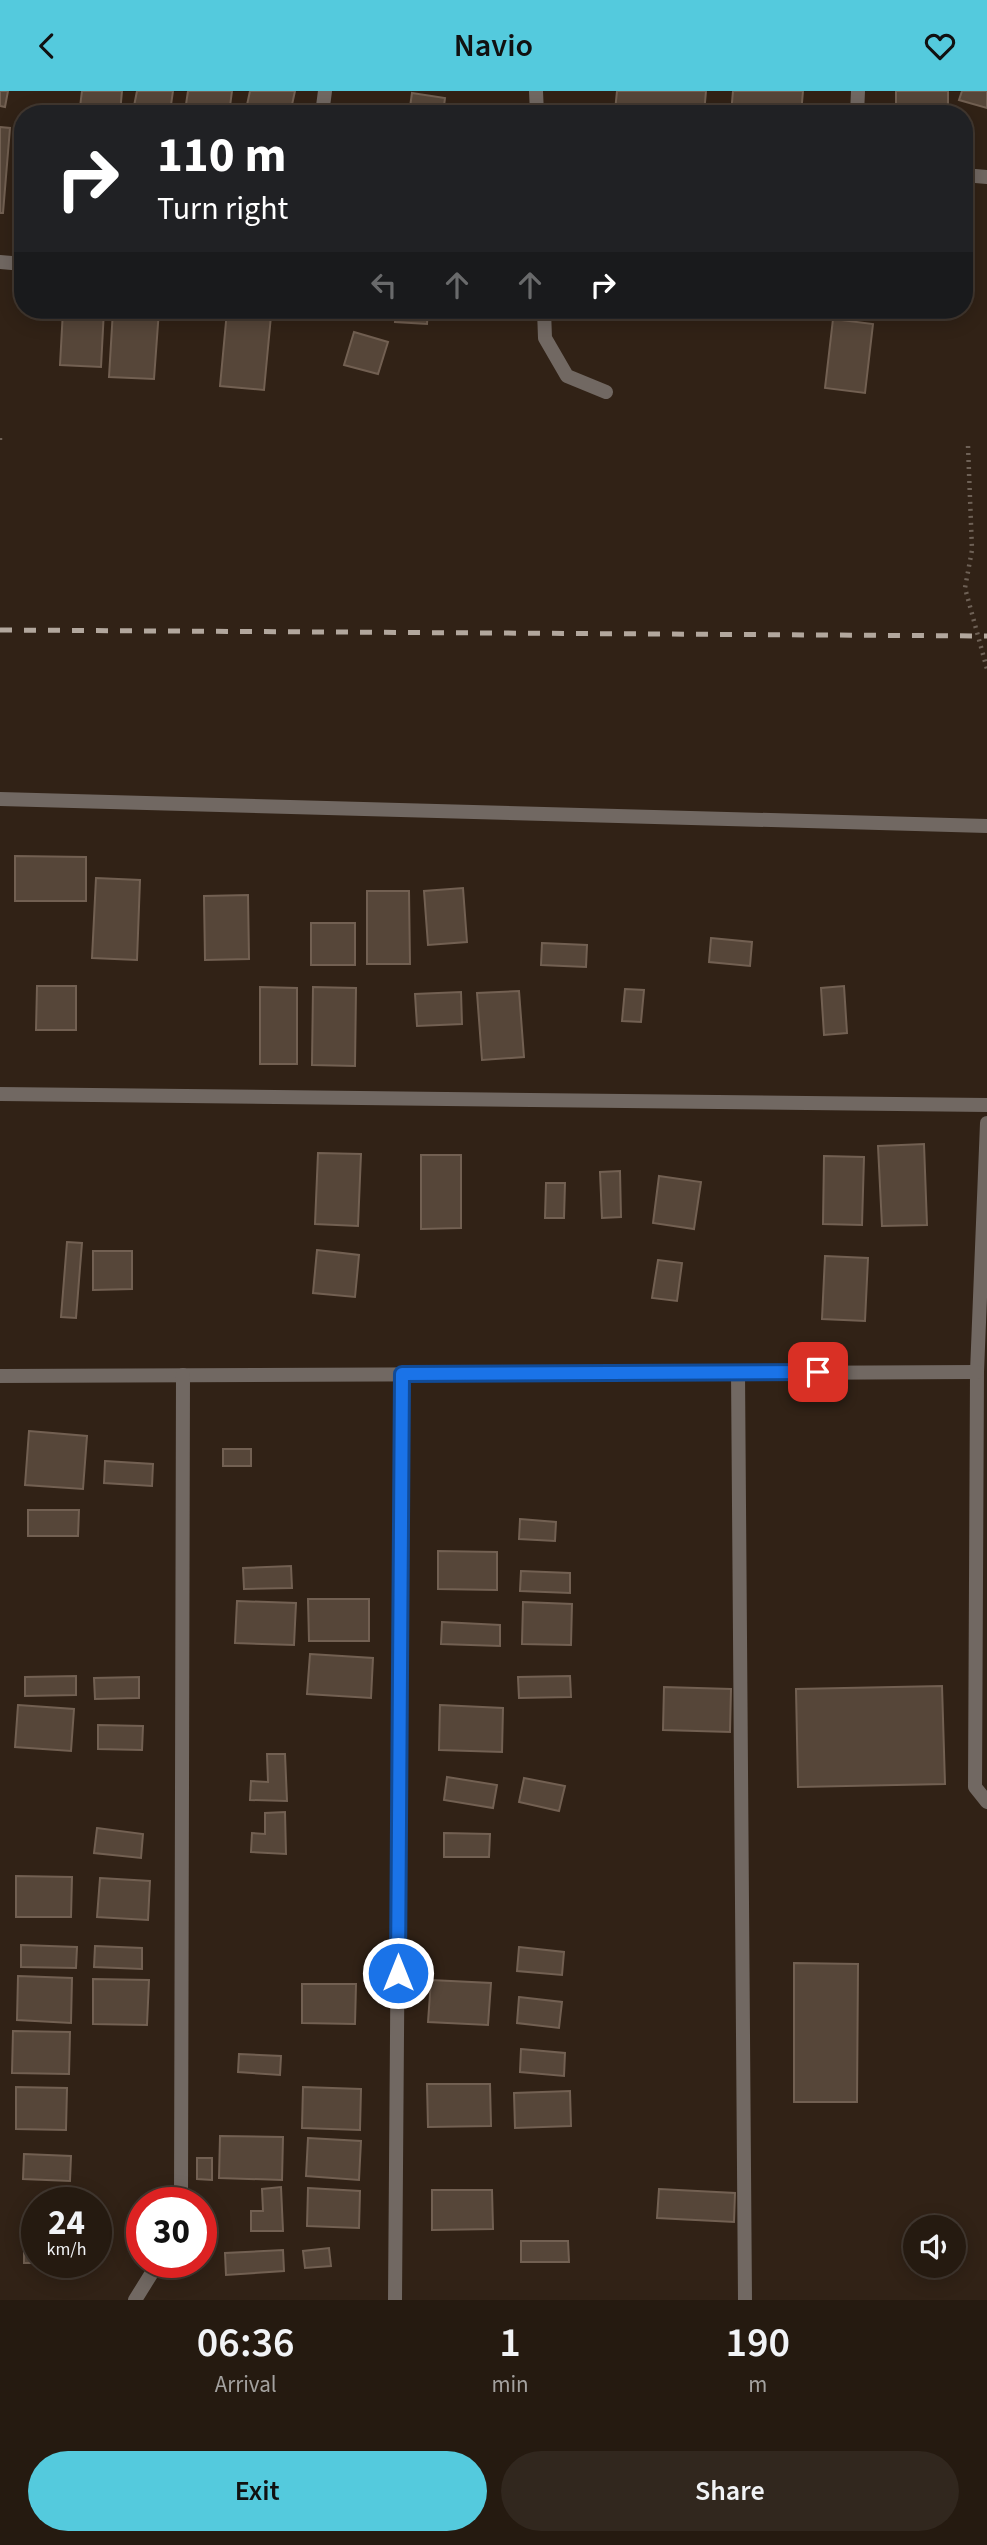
<!DOCTYPE html>
<style>
:root{--surface:#251a10;--page:#31271e;--text:#f1f3f6;--muted:#a3a19f;--line:#423830;--accent:#54cadd}
body{margin:0;font-family:"Source Sans 3",sans-serif;background:var(--page);color:var(--text);height:100vh;display:flex;flex-direction:column;font-size:26px;white-space:nowrap}
*{box-sizing:border-box;margin:0}
p{font-size:23px;color:var(--muted)}
.icon{flex:none;width:38px;height:38px;fill:none;stroke:currentColor;stroke-width:2;stroke-linecap:round;stroke-linejoin:round}
.map{position:relative;height:2209px;overflow:hidden}
.sheet{display:flex;flex-direction:column;background:var(--surface);flex:1}
.sheet>*{flex:none}
.hud{position:absolute;left:14px;top:14px;width:959px;height:214px;border-radius:28px;box-shadow:0 4px 18px #0003,0 0 0 2px var(--line);background:#202124;color:#fff;overflow:hidden}
.fabs{position:absolute;left:903px;top:2124px;display:grid;gap:14px}
.fabs a{display:grid;place-items:center;width:63px;height:63px;border-radius:50%;background:var(--surface);box-shadow:0 4px 18px #0003,0 0 0 2px var(--line);font-size:35px}
.speed{position:absolute;left:21px;top:2096px;display:flex;gap:14px;font-size:35px;font-weight:700;text-align:center}
.speed>*{display:grid;place-content:center;width:91px;height:91px;border-radius:50%;background:var(--surface);box-shadow:0 4px 18px #0003,0 0 0 2px var(--line);line-height:1}
.speed small{font-size:18px;font-weight:400}
.speed .limit{border:10px solid #d22;background:#fff;color:#111}
.pin{position:absolute;display:grid;place-items:center;width:60px;height:60px;color:#fff;margin:-30px;border-radius:14px;box-shadow:0 4px 10px #0006}
.me{position:absolute;width:77px;margin:-38px;rotate:0deg;stroke-linejoin:round;filter:drop-shadow(0 0 5px #0008)}
.turn{display:flex;align-items:center;gap:24px;height:147px;padding:0 28px;font-size:32px}
.turn .icon{width:91px;height:91px;stroke-width:2.5}
.turn b{display:block;font-size:49px;line-height:60px}
.lanes{display:flex;align-items:center;height:66px;padding:0 28px;background:#0003;justify-content:center;gap:35px;direction:ltr}
.lanes .off{opacity:.35}
.eta{display:flex;justify-content:space-evenly;align-items:center;height:119px;text-align:center}
.eta b{font-size:42px;font-weight:600;line-height:49px}
.primary-button{display:flex;gap:14px;margin-top:auto;padding:14px 28px}
.primary-button a{flex:1;height:80px;border-radius:42px;background:var(--accent);color:#111;font-size:28px;font-weight:600;line-height:80px;text-align:center}
.primary-button a+a{background:var(--page);color:var(--text)}
header{display:flex;justify-content:space-between;align-items:center;height:91px;padding:0 28px;background:var(--accent);color:#111;font-size:32px;font-weight:600}
.map>svg:first-child{display:block}
</style>
<header><svg class="icon" aria-label="back" viewBox="0 0 24 24"><path d="M15 5l-7 7 7 7"/></svg>Navio<svg class="icon" aria-label="heart" viewBox="0 0 24 24"><path d="M12 20l-8-8c-3-5 5-10 8-4 3-6 11-1 8 4z"/></svg></header>
<div class="map">
<svg width="987" height="2209" viewBox="0 0 987 2209">
<rect width="100%" height="100%" fill="#312216"/>
<g fill="#564639" stroke="#726052" stroke-width="2">
<path d="M0,0H8L5,16L0,15Z"/>
<path d="M82,0H122L120,22L80,16Z"/>
<path d="M137,0H173L170,21L134,15Z"/>
<path d="M188,0H232L229,23L185,20Z"/>
<path d="M250,0H295L290,23H245Z"/>
<path d="M617,0H706L704,23L615,20Z"/>
<path d="M733,0H803L801,23H731Z"/>
<rect x="896" y="0" width="52" height="23"/>
<path d="M962,0H987V17L959,9Z"/>
<path d="M412,2L445,7L443,23H409Z"/>
<path d="M0,36L10,37L3,122H0Z"/>
<path d="M23,56V103L16,102Z"/>
<path d="M63,219H104L101,276L60,274Z"/>
<path d="M113,219H159L154,288L109,286Z"/>
<path d="M396,219H428L427,233L395,231Z"/>
<path d="M227,220L271,225L264,299L220,295Z"/>
<path d="M833,228L873,233L865,302L825,297Z"/>
<path d="M354,241L388,251L378,283L344,274Z"/>
<path d="M15,765L86,766V810H15Z"/>
<path d="M96,787L140,789L137,869L92,867Z"/>
<path d="M463,797L467,851L428,854L424,800Z"/>
<path d="M367,800H409L410,873H367Z"/>
<path d="M248,804L249,868L205,869L204,805Z"/>
<rect x="311" y="832" width="44" height="42"/>
<path d="M711,847L752,851L750,875L709,871Z"/>
<path d="M542,852L587,854L586,876L541,874Z"/>
<path d="M37,895H76V939H36Z"/>
<path d="M844,895L847,942L824,944L821,897Z"/>
<path d="M260,896L297,897V973H260Z"/>
<path d="M313,896L356,897L355,975L312,974Z"/>
<path d="M625,898L644,899L641,931L622,930Z"/>
<path d="M519,900L524,966L482,969L477,902Z"/>
<path d="M461,901L462,933L417,935L415,903Z"/>
<path d="M924,1053L927,1134L882,1135L878,1055Z"/>
<path d="M318,1062L361,1063L358,1135L315,1133Z"/>
<path d="M421,1064H461V1137L421,1138Z"/>
<path d="M824,1065L864,1066L862,1134L823,1133Z"/>
<path d="M620,1080L621,1126L602,1127L600,1081Z"/>
<path d="M659,1085L701,1091L694,1138L653,1132Z"/>
<path d="M546,1092H565L564,1127H545Z"/>
<path d="M67,1151L82,1152L76,1227L61,1226Z"/>
<path d="M317,1159L359,1164L355,1206L313,1202Z"/>
<path d="M93,1160H132V1198L93,1199Z"/>
<path d="M825,1165L868,1167L865,1230L822,1228Z"/>
<path d="M658,1169L682,1172L677,1210L652,1207Z"/>
<path d="M29,1340L87,1345L83,1398L25,1394Z"/>
<rect x="223" y="1358" width="28" height="17"/>
<path d="M105,1370L153,1373L152,1395L104,1392Z"/>
<path d="M28,1419H79L78,1445H28Z"/>
<path d="M520,1428L556,1431L555,1450L519,1448Z"/>
<path d="M438,1460L497,1461V1499L438,1498Z"/>
<path d="M291,1475L292,1497L244,1498L243,1477Z"/>
<path d="M521,1480L570,1482V1502L520,1500Z"/>
<path d="M308,1508H369V1550H309Z"/>
<path d="M237,1510L296,1512L294,1554L235,1552Z"/>
<path d="M523,1511L572,1513L571,1554L522,1553Z"/>
<path d="M442,1531L500,1534V1555L441,1553Z"/>
<path d="M310,1563L373,1567L371,1607L307,1603Z"/>
<path d="M76,1585V1604L25,1605V1586Z"/>
<path d="M570,1585L571,1606L519,1607L518,1586Z"/>
<path d="M139,1586V1607L95,1608L94,1587Z"/>
<path d="M942,1595L945,1693L798,1696L796,1598Z"/>
<path d="M664,1596L731,1598L730,1641L663,1639Z"/>
<path d="M18,1614L74,1618L71,1660L15,1656Z"/>
<path d="M440,1614L503,1617L502,1661L439,1659Z"/>
<path d="M98,1634L143,1635L142,1659L98,1658Z"/>
<path d="M267,1663H285L287,1710L250,1709L251,1690L268,1691Z"/>
<path d="M447,1686L497,1694L493,1717L444,1709Z"/>
<path d="M524,1687L565,1695L559,1720L519,1711Z"/>
<path d="M285,1721L286,1763L251,1761L252,1742L265,1743V1722Z"/>
<path d="M97,1737L143,1743L141,1767L94,1762Z"/>
<path d="M444,1742L490,1743L489,1766H444Z"/>
<path d="M16,1785L72,1786L71,1826H16Z"/>
<path d="M100,1787L150,1790L148,1829L97,1826Z"/>
<path d="M21,1854L77,1856L76,1877L21,1876Z"/>
<path d="M95,1855L142,1857V1878L94,1876Z"/>
<path d="M519,1856L564,1861L562,1884L517,1880Z"/>
<path d="M794,1872L858,1873L857,2011H794Z"/>
<path d="M18,1885L72,1887L71,1932L17,1929Z"/>
<path d="M93,1888L149,1889L147,1934L93,1933Z"/>
<path d="M431,1889L491,1892L488,1934L428,1931Z"/>
<path d="M302,1893H356L355,1933L302,1932Z"/>
<path d="M519,1906L562,1911L559,1937L517,1932Z"/>
<path d="M13,1940L70,1941L69,1983L12,1982Z"/>
<path d="M521,1958L565,1962L564,1985L520,1981Z"/>
<path d="M239,1963L281,1965L280,1984L238,1981Z"/>
<path d="M427,1993H490L491,2035L428,2036Z"/>
<path d="M16,1996L67,1997L66,2039L16,2038Z"/>
<path d="M303,1996L361,1998L360,2039L302,2037Z"/>
<path d="M570,2000L571,2035L515,2037L514,2002Z"/>
<path d="M220,2045L283,2046L282,2089L219,2087Z"/>
<path d="M308,2047L361,2050L359,2089L306,2085Z"/>
<path d="M24,2063L71,2065L70,2090L23,2088Z"/>
<path d="M197,2067H212V2089L197,2088Z"/>
<path d="M281,2096L283,2140H251V2120H263L262,2098Z"/>
<path d="M308,2097L360,2100L359,2137L307,2135Z"/>
<path d="M659,2098L735,2102L734,2131L657,2127Z"/>
<path d="M432,2099H492L493,2138L432,2139Z"/>
<path d="M37,2149V2172H24V2150Z"/>
<path d="M521,2150H568L569,2171H521Z"/>
<path d="M329,2157L331,2175L305,2177L303,2160Z"/>
<path d="M283,2159L284,2180L226,2184L225,2162Z"/>
</g>
<g fill="none" stroke-linecap="round" stroke-linejoin="round">
<g stroke="#6e6156" stroke-width="4.5" stroke-dasharray="2 5" stroke-linecap="butt">
<path d="M0,347V350"/>
<path d="M968,355L972,459L965,497L987,578"/>
</g>
<g stroke="#716862" stroke-width="14">
<path d="M536,0L537,23"/>
<path d="M322,23L325,0"/>
<path d="M857,23L858,0"/>
<path d="M964,84L987,86"/>
<path d="M0,171L23,173"/>
<path d="M544,219L545,247L567,285L606,301"/>
<path d="M0,708L987,735"/>
<path d="M0,1003L987,1014"/>
<path d="M987,1032L977,1281L975,1696L987,1711"/>
<path d="M738,1281L745,2209"/>
<path d="M0,1285L977,1281"/>
<path d="M181,2112L183,1284"/>
<path d="M135,2209L158,2172"/>
<path d="M395,2209L402,1283"/>
</g>
<path stroke="#b2a79d" stroke-width="5" stroke-dasharray="12 12" stroke-linecap="butt" d="M0,539L987,545"/>
</g>
<g fill="none" stroke-linecap="round" stroke-linejoin="round">
<g stroke="#114b97" stroke-width="18">
<path id="route" d="M398,1882L402,1283L818,1281"/>
</g>
<use href="#route" stroke="#1a73e8" stroke-width="12"/>
</g>
</svg>
<div class="fabs">
<a><svg class="icon" aria-label="sound" viewBox="0 0 24 24"><path d="M4 9h4l5-4v14l-5-4H4zM17 9q2 3 0 6"/></svg></a>
</div>
<div class="speed"><div>24<small>km/h</small></div><div class="limit">30</div></div>
<div class="pin" style="left:818px;top:1281px;background:#d93025"><svg class="icon" aria-label="arrive" viewBox="0 0 24 24"><path d="M6 21V4h12l-3 4 3 4H6"/></svg></div>
<svg class="me" style="left:398px;top:1882px" viewBox="-20 -20 40 40"><circle r="17" fill="#1a73e8" stroke="#fff" stroke-width="3"/><path d="M0-11L8 9 0 5-8 9z" fill="#fff"/></svg>
<div class="hud">
<div class="turn"><svg class="icon" aria-label="right" viewBox="0 0 24 24"><path d="M7 20v-9h11M14 6l5 5-5 5"/></svg><div><b>110 m</b>Turn right</div></div>
<div class="lanes"><svg class="icon off" aria-label="left" viewBox="0 0 24 24"><path d="M17 20v-9H6M10 6l-5 5 5 5"/></svg><svg class="icon off" aria-label="ahead" viewBox="0 0 24 24"><path d="M12 20V5M6 11l6-6 6 6"/></svg><svg class="icon off" aria-label="ahead" viewBox="0 0 24 24"><path d="M12 20V5M6 11l6-6 6 6"/></svg><svg class="icon" aria-label="right" viewBox="0 0 24 24"><path d="M7 20v-9h11M14 6l5 5-5 5"/></svg></div>
</div>
</div>
<section class="sheet">
<div class="eta">
<div><b>06:36</b><p>Arrival</p></div>
<div><b>1</b><p>min</p></div>
<div><b>190</b><p>m</p></div>
</div>
<div class="primary-button"><a>Exit</a><a>Share</a></div>
</section>
